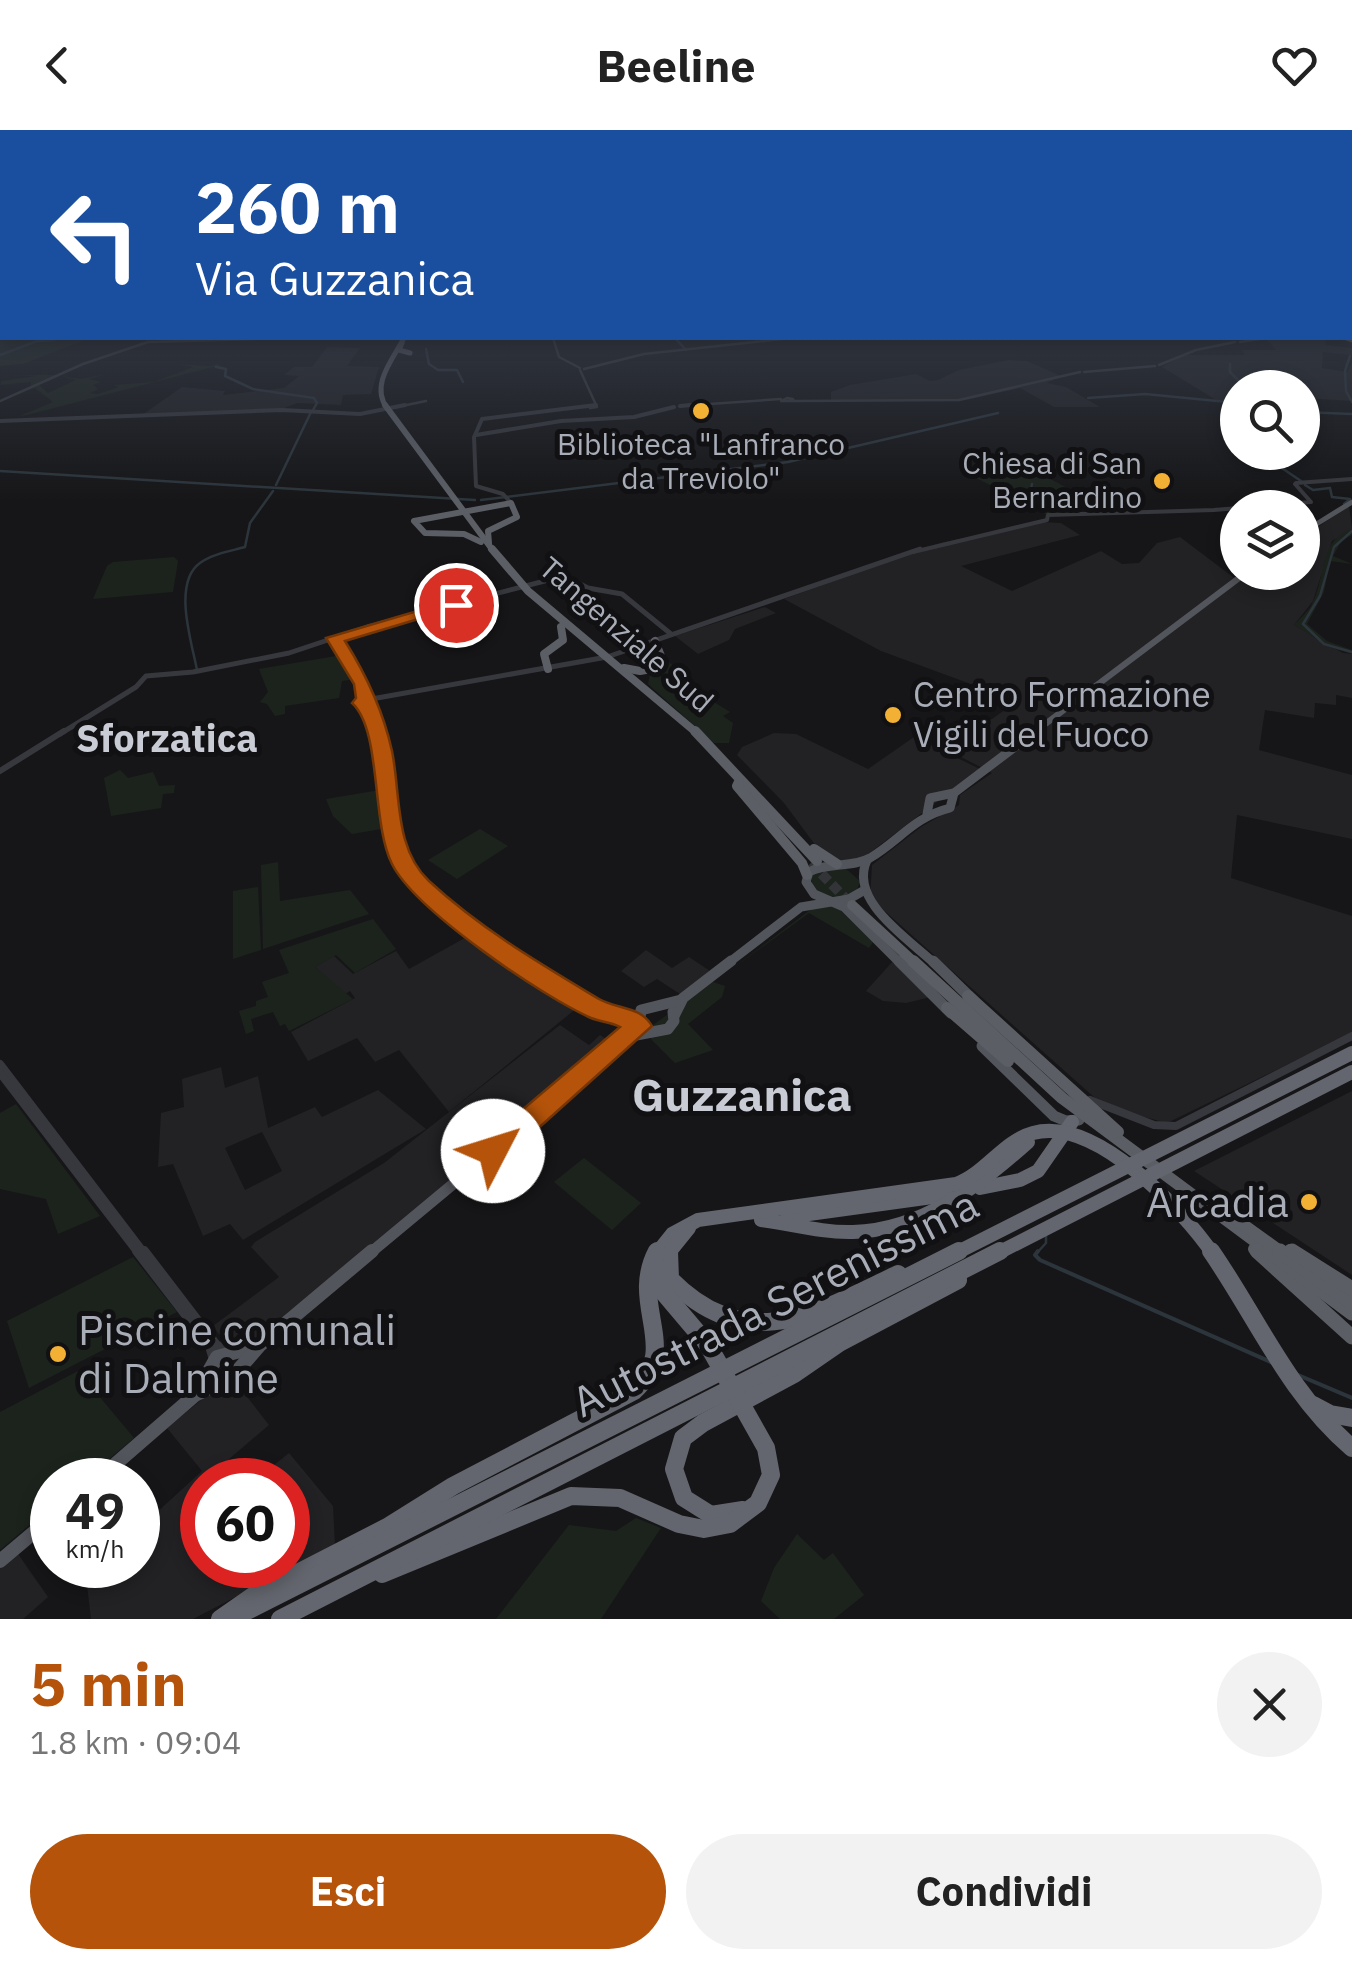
<!DOCTYPE html>
<html lang="it">
<meta charset="utf-8">
<style>
:root{--surface:#fff;--page:#f2f2f2;--text:#222;--muted:#767676;--accent:#b45309}
body{margin:0;font-family:"IBM Plex Sans",sans-serif;background:var(--page);color:var(--text);height:100vh;display:flex;flex-direction:column;font-size:38px;white-space:nowrap}
*{box-sizing:border-box;margin:0}
p{font-size:32px;color:var(--muted)}
.icon{flex:none;width:55px;height:55px;fill:none;stroke:currentColor;stroke-width:2;stroke-linecap:round;stroke-linejoin:round}
.map{position:relative;height:1489px;overflow:hidden}
.sheet{display:flex;flex-direction:column;background:var(--surface);flex:1}
.sheet>*{flex:none}
.banner{position:absolute;left:0px;top:0px;width:1352px;height:210px;box-shadow:0 5px 15px #0003;background:#1a4fa0;color:#fff;overflow:hidden}
.buttons{position:absolute;left:1220px;top:240px;display:grid;gap:20px}
.buttons a{display:grid;place-items:center;width:100px;height:100px;border-radius:50%;background:var(--surface);box-shadow:0 5px 15px #0003;font-size:50px}
.speed{position:absolute;left:30px;top:1328px;display:flex;gap:20px;font-size:50px;font-weight:700;text-align:center}
.speed>*{display:grid;place-content:center;width:130px;height:130px;border-radius:50%;background:var(--surface);box-shadow:0 5px 15px #0003;line-height:1}
.speed small{font-size:25px;font-weight:400}
.speed .limit{border:15px solid #d22;background:#fff;color:#111}
.pin{position:absolute;display:grid;place-items:center;width:85px;height:85px;color:#fff;margin:-42px;border:5px solid #fff;border-radius:50%;box-shadow:0 2px 10px #0007}
.me{position:absolute;width:110px;margin:-55px;rotate:50deg;stroke-linejoin:round;filter:drop-shadow(0 0 8px #0008)}
.turn{display:flex;align-items:center;gap:35px;height:210px;padding:0 30px;font-size:45px}
.turn .icon{width:130px;height:130px;stroke-width:2.5}
.turn b{display:block;font-size:70px;line-height:85px}
.round{display:grid;place-items:center;flex:none;width:105px;height:105px;border-radius:52px;background:var(--page)}
.overview{display:flex;align-items:center;justify-content:space-between;height:170px;padding:0 30px}
h1{font-size:60px;font-weight:700;line-height:75px;color:var(--accent)}
.action{display:flex;gap:20px;margin-top:auto;padding:20px 30px}
.action a{flex:1;height:115px;border-radius:60px;background:var(--accent);color:#fff;font-size:40px;font-weight:700;line-height:115px;text-align:center}
.action a+a{background:var(--page);color:var(--text)}
header{display:flex;justify-content:space-between;align-items:center;height:130px;padding:0 30px;background:var(--surface);font-size:45px;font-weight:700}
.map>svg:first-child{display:block}
</style>
<header><svg class="icon" aria-label="back" viewBox="0 0 24 24"><path d="M15 5l-7 7 7 7"/></svg>Beeline<svg class="icon" aria-label="heart" viewBox="0 0 24 24"><path d="M12 20l-8-8c-3-5 5-10 8-4 3-6 11-1 8 4z"/></svg></header>
<div class="map">
<svg width="1352" height="1489" viewBox="0 0 1352 1489">
<rect width="100%" height="100%" fill="#161618"/>
<g fill="#222225" fill-rule="evenodd">
<path d="M1325,208L1326,215L1352,218V225L1323,222L1322,238L1347,242L1352,233V271L1303,268L1302,258H1238L1237,273L1216,270L1162,237L1184,225H1245L1242,220H1276L1266,209Z"/>
<path d="M327,217L360,218L347,236L379,237L371,264L343,265L341,275L297,273L279,280L142,285L182,257L225,261L223,265L284,258L299,246L284,245L294,237H312Z"/>
<path d="M1009,230L1027,231L1061,246L1047,253L1066,257L1100,277H1054L1020,258L966,270L831,271V262L850,255L916,244L930,251L938,250L959,240Z"/>
<path d="M1349,376L1352,399L1332,411L1313,471L1294,495L1343,523L1352,524V568L1336,565V575L1315,573L1314,588L1265,580L1259,620L1352,645V709L1237,685L1231,748L1352,786V903L1167,993L1133,984L1094,967L870,768L872,735L921,697L959,675L960,665L992,643L934,613L979,590L992,589L1017,571L881,521L784,469L940,413L1042,392L1061,393L1080,405L961,436L1012,461L1101,421L1122,434L1139,433L1157,413L1180,407L1233,447L1244,451L1255,443L1302,442L1303,407Z"/>
<path d="M765,477L776,483L735,499L729,510L698,524L675,506Z"/>
<path d="M774,603L796,604L868,639L914,607L980,639L863,728L838,731L816,716L784,673L737,625L742,617Z"/>
<path d="M472,804L583,873L449,982L399,920L375,932L357,908L308,931L291,902L355,868L350,861L345,864L315,837L334,826L353,844L396,821L409,839Z"/>
<path d="M646,820L672,838L689,827L710,841L680,864L657,849L644,857L621,841Z"/>
<path d="M894,830L931,867L906,873L883,871L866,861Z"/>
<path d="M560,895L589,915L600,905L616,916L247,1218H229L213,1196L279,1147L251,1117L255,1112L384,1033Z"/>
<path d="M221,937L225,958L258,946L268,998L315,977L322,987L378,960L426,999L243,1110L230,1094L203,1106L173,1034L158,1037L161,983L184,977L182,949ZM262,1002L282,1041L245,1060L225,1018Z"/>
<path d="M1352,961V1145L1194,1041Z"/>
<path d="M223,1252L237,1254L269,1295L229,1329L244,1350H202V1435H288V1350H255L289,1323L333,1376L335,1416L193,1489H91L85,1438L76,1435H138V1363L155,1384L202,1341L167,1298Z"/>
<path d="M16,1421L48,1467L23,1489H0V1434Z"/>
</g>
<g fill="#1c231d">
<path d="M14,208H90L23,234L0,236V212Z"/>
<path d="M252,221L217,234L225,238L213,237L27,285L19,286L53,272L35,258L14,264L31,257V252L0,255L2,251L37,246L7,245H57L37,253L48,263L76,250L61,246L81,249L106,244L89,249L101,252L93,255L98,259L90,263L98,264L119,257L113,255L154,252L193,237L176,234L211,236Z"/>
<path d="M1012,331H1016L1075,362L1053,364L1058,368L1041,371L1057,382L1047,385L965,342L999,333L1014,334Z"/>
<path d="M1352,399V405L1342,410L1333,426L1352,434L1330,431L1324,462L1307,494L1327,511L1352,520V524L1329,517L1294,495C1299,489 1307,483 1311,476C1327,448 1317,411 1352,399Z"/>
<path d="M174,427L178,431L173,462L93,469L107,436L113,432Z"/>
<path d="M342,525L356,549L342,551L339,568L285,576V584L275,586L267,574L260,572L268,562L259,539Z"/>
<path d="M668,532L674,536L669,544L730,582L723,586L733,593L729,613H714L648,554L650,544Z"/>
<path d="M120,640L128,648L153,642L159,656L175,655L174,663L163,664L161,678L111,686L104,648Z"/>
<path d="M380,660L387,698L352,704L333,686L326,669Z"/>
<path d="M480,699L508,716L457,749L428,730Z"/>
<path d="M278,732L280,771L350,760L369,784L263,819L261,735Z"/>
<path d="M845,738L860,751L856,763L834,769L812,759V743Z"/>
<path d="M258,757L261,820L233,829V761Z"/>
<path d="M818,774L837,777L873,812L869,818L809,783L732,839Z"/>
<path d="M373,789L396,819L355,843L336,825L315,837L353,869L289,901L285,894L280,896L273,882L251,889L254,901L246,904L239,881L256,876V871L268,867L262,852L289,843L279,820Z"/>
<path d="M713,852L725,856L722,867L688,894L713,920L675,933L651,909L653,895Z"/>
<path d="M16,974L100,1086L58,1104L46,1069L0,1059V983Z"/>
<path d="M584,1028L641,1073L612,1100L554,1052Z"/>
<path d="M133,1127L177,1182L29,1258L7,1191Z"/>
<path d="M78,1241L134,1308L84,1350H52V1376L0,1420V1282Z"/>
<path d="M636,1388L661,1398L601,1489H496L569,1395L616,1401Z"/>
<path d="M797,1404L824,1430L833,1423L864,1465L834,1489H780L761,1471L774,1438Z"/>
</g>
<g fill="none" stroke-linecap="round" stroke-linejoin="round">
<g stroke="#2c353c" stroke-width="2.5">
<path d="M426,219L429,234L438,240H457L463,252"/>
<path d="M1230,234V242L1246,258"/>
<path d="M216,237L226,239L225,246L253,259L314,268L317,273L313,280"/>
<path d="M1345,241L1350,226"/>
<path d="M1345,242L1346,261L1352,272"/>
<path d="M1088,268L1145,264L1238,273"/>
<path d="M1302,282L1352,284"/>
<path d="M1258,322L1301,351"/>
<path d="M999,336L1003,341L1018,343"/>
<path d="M0,341L475,370"/>
<path d="M276,355L311,282"/>
<path d="M1305,355L1313,360L1330,358L1332,367L1350,369L1344,374"/>
<path d="M1030,364L1032,354"/>
<path d="M481,370L788,332L998,283"/>
<path d="M1352,401L1334,417L1320,466L1303,494L1324,514L1352,522"/>
<path d="M197,540C192,513 172,453 200,433C212,424 231,421 245,417L250,393L273,361"/>
<path d="M1036,1124L1046,1113V1104"/>
</g>
<g stroke="#2c353c" stroke-width="4">
<path d="M1038,1121L1035,1125L1040,1130L1273,1233"/>
<path d="M1298,1245L1352,1268"/>
</g>
<g stroke="#2c353c" stroke-width="2.5">
<path d="M675,208L686,220"/>
<path d="M0,225L37,211L54,210"/>
</g>
<path stroke="#333438" stroke-width="10" stroke-dasharray="10 5" stroke-linecap="butt" d="M811,733L852,775"/>
<g stroke="#37383d" stroke-width="2.5">
<path d="M553,208L559,227L580,238"/>
<path d="M1240,212L1265,208"/>
<path d="M1159,235L1196,220L1235,212"/>
<path d="M584,239L644,224L791,208"/>
<path d="M580,240L597,277L590,278"/>
<path d="M1084,242L1155,236"/>
<path d="M787,268L793,269L794,271H781Z"/>
<path d="M0,271L83,234L148,212L293,208"/>
<path d="M794,271L959,270L1080,242"/>
<path d="M680,276L781,269"/>
<path d="M392,278L426,271"/>
</g>
<g stroke="#37383d" stroke-width="4">
<path d="M680,276L691,275"/>
<path d="M0,291L282,280L360,284L405,275"/>
<path d="M475,305L482,289L596,275"/>
<path d="M476,305L561,291L634,287L674,277"/>
<path d="M474,307L476,356L503,364L511,373"/>
<path d="M1296,353L1352,349"/>
<path d="M913,422L1047,390L1048,385L1214,380L1311,372L1295,354"/>
</g>
<g stroke="#37383d" stroke-width="5">
<path d="M335,508L362,550L366,570"/>
<path d="M366,570L607,527L920,419"/>
<path d="M367,575L376,604"/>
<path d="M60,604L136,557L146,546L193,542L289,523L367,497L564,446L588,458L622,464L671,504"/>
</g>
<g stroke="#37383d" stroke-width="6">
<path d="M376,601C386,634 383,669 392,702C409,762 471,803 522,834"/>
<path d="M0,641L64,601"/>
</g>
<g stroke="#37383d" stroke-width="8">
<path d="M517,831L599,881L637,892"/>
<path d="M0,934L145,1124"/>
<path d="M0,943L139,1124"/>
<path d="M1090,970L1154,995L1176,996L1352,906"/>
</g>
<g stroke="#37383d" stroke-width="10">
<path d="M137,1121L210,1216L214,1230"/>
<path d="M144,1121L216,1215L227,1222"/>
</g>
<path stroke="#53555c" stroke-width="5" d="M1302,403L1352,372"/>
<path stroke="#53555c" stroke-width="6" d="M1032,604L1247,442"/>
<g stroke="#53555c" stroke-width="9">
<path d="M927,684L930,668L954,663L1036,601"/>
<path d="M867,730C848,771 909,809 935,834"/>
<path d="M727,834L801,777L849,769L863,761"/>
<path d="M901,834L844,777L814,764L806,752L809,742C828,732 852,738 870,728C900,710 914,687 950,678L954,663"/>
</g>
<g stroke="#53555c" stroke-width="11">
<path d="M899,831L951,883"/>
<path d="M933,831L973,870"/>
<path d="M674,886L683,868L731,831"/>
<path d="M631,906L668,899L674,891L673,882"/>
<path d="M982,916L1054,986L1066,991L1079,990"/>
<path d="M369,1124L630,907L639,895L641,880L681,870"/>
</g>
<g stroke="#53555c" stroke-width="14">
<path d="M199,1259L217,1227L252,1218"/>
<path d="M97,1350L195,1265L232,1247L260,1215L372,1121"/>
<path d="M0,1431L52,1387"/>
</g>
<g stroke="#5b5e65" stroke-width="5">
<path d="M1346,208L1352,210"/>
<path d="M402,213L399,220L410,223"/>
<path d="M387,278C370,255 393,229 404,208"/>
</g>
<g stroke="#5b5e65" stroke-width="6">
<path d="M385,275L494,422"/>
<path d="M481,412L464,404L425,403L414,391L511,373L517,387L488,401L489,413"/>
</g>
<g stroke="#5b5e65" stroke-width="8">
<path d="M492,419L528,461L698,604"/>
<path d="M624,538L640,541L657,538"/>
<path d="M548,539L544,524L563,510L561,497"/>
<path d="M652,542L663,531L655,511"/>
</g>
<g stroke="#5b5e65" stroke-width="10">
<path d="M695,601L817,731"/>
<path d="M739,652L737,656L802,733L807,745"/>
<path d="M814,719L837,734"/>
<path d="M852,775L916,834"/>
</g>
<g stroke="#5b5e65" stroke-width="12">
<path d="M913,831L1062,968L1272,1124"/>
<path d="M968,866L1118,1002"/>
<path d="M947,878L1008,931"/>
<path d="M1209,1070L1284,1124"/>
<path d="M1254,1119L1259,1124"/>
<path d="M1290,1120L1296,1124"/>
</g>
<g stroke="#5b5e65" stroke-width="15">
<path d="M1257,1121L1352,1207"/>
<path d="M1269,1121L1352,1183"/>
<path d="M1280,1121L1352,1173"/>
<path d="M1292,1121L1352,1159"/>
</g>
<g stroke="#63666e" stroke-width="14">
<path d="M980,1058L1020,1050L1038,1041L1072,992"/>
<path d="M787,1087L947,1065"/>
<path d="M761,1090C791,1094 823,1103 853,1102C922,1100 979,1056 1028,1012"/>
<path d="M656,1124L672,1104L698,1090L956,1054C986,1043 1003,1011 1033,1003C1095,986 1182,1079 1213,1124"/>
<path d="M668,1124L689,1098"/>
<path d="M954,1124L1352,923"/>
<path d="M996,1124L1352,942"/>
</g>
<g stroke="#63666e" stroke-width="18">
<path d="M669,1121L670,1149C746,1226 815,1184 898,1144"/>
<path d="M1211,1121C1258,1189 1288,1263 1352,1318"/>
<path d="M1313,1275L1330,1284L1352,1288"/>
<path d="M743,1380L711,1385L684,1368L674,1339L683,1308L703,1293L794,1244L839,1213L958,1150"/>
<path d="M382,1444L571,1366L620,1368L679,1394L704,1399L730,1394L758,1373L771,1345L766,1318L708,1215L664,1163L657,1135"/>
<path d="M220,1489L253,1466L389,1396L453,1356L634,1261C682,1218 628,1175 657,1121"/>
<path d="M231,1489L959,1121"/>
<path d="M280,1489L1000,1121"/>
</g>
</g>
<linearGradient id="sky" x2="0" y2="1"><stop stop-color="#0c0c0d"/><stop offset="0.44" stop-color="#363c48"/><stop offset="1" stop-color="#363c48" stop-opacity="0"/></linearGradient>
<rect width="1352" height="371" fill="url(#sky)"/>
<path fill="#b45309" stroke="#753606" stroke-width="2.5" d="M451,471L465,475L345,511C367,546 383,580 392,621C401,665 394,718 429,751C481,799 539,833 599,869C616,879 641,876 652,896L503,1030L493,1033L483,1030L479,1021L483,1013L620,897C611,892 601,892 591,888C543,867 415,780 392,734C371,693 382,600 352,573L356,568L354,554L326,508Z"/>
<g fill="#f2b134" stroke="#111113" stroke-width="4">
<circle cx="701" cy="281" r="10"/>
<circle cx="1162" cy="351" r="10"/>
<circle cx="893" cy="585" r="10"/>
<circle cx="1309" cy="1072" r="10"/>
<circle cx="58" cy="1224" r="10"/>
</g>
<g text-anchor="middle" stroke-width="10" stroke-linejoin="round" paint-order="stroke">
<g font-size="30" fill="#a8adb8" stroke="#111113">
<text x="701" y="325">Biblioteca "Lanfranco<tspan x="701" dy="34">da Treviolo"</tspan></text>
<text x="1142" y="344" text-anchor="end">Chiesa di San<tspan x="1142" dy="34">Bernardino</tspan></text>
</g>
<g font-size="30" fill="#a8adb8" stroke="#111113">
<text transform="translate(626 505) rotate(41)" y="10">Tangenziale Sud</text>
</g>
<g font-size="35" fill="#a8adb8" stroke="#111113" text-anchor="start">
<text x="913" y="577">Centro Formazione<tspan x="913" dy="40">Vigili del Fuoco</tspan></text>
</g>
<g font-size="38" font-weight="bold" fill="#c9ccd4" stroke="#111113">
<text x="167" y="622">Sforzatica</text>
</g>
<g font-size="42" fill="#a8adb8" stroke="#111113" text-anchor="end">
<text x="1289" y="1087">Arcadia</text>
<text x="78" y="1215" text-anchor="start">Piscine comunali<tspan x="78" dy="48">di Dalmine</tspan></text>
</g>
<g font-size="42" fill="#a8adb8" stroke="#111113">
<text transform="translate(775 1173) rotate(-27)" y="15">Autostrada Serenissima</text>
</g>
<g font-size="45" font-weight="bold" fill="#c9ccd4" stroke="#111113">
<text x="742" y="981">Guzzanica</text>
</g>
</g>
</svg>
<div class="buttons">
<a><svg class="icon" aria-label="search" viewBox="0 0 24 24"><circle cx="10" cy="10" r="6"/><path d="M15 15l6 6"/></svg></a>
<a><svg class="icon" aria-label="layers" viewBox="0 0 24 24"><path d="M12 4l9 5-9 5-9-5zM3 14l9 5 9-5"/></svg></a>
</div>
<div class="speed"><div>49<small>km/h</small></div><div class="limit">60</div></div>
<div class="pin" style="left:456px;top:475px;background:#d93025"><svg class="icon" aria-label="arrive" viewBox="0 0 24 24"><path d="M6 21V4h12l-3 4 3 4H6"/></svg></div>
<svg class="me" style="left:493px;top:1021px" viewBox="-20 -20 40 40"><circle r="19" fill="#fff"/><path d="M0-13L10 11 0 6-10 11z" fill="#b45309"/></svg>
<div class="banner">
<div class="turn"><svg class="icon" aria-label="left" viewBox="0 0 24 24"><path d="M17 20v-9H6M10 6l-5 5 5 5"/></svg><div><b>260 m</b>Via Guzzanica</div></div>
</div>
</div>
<section class="sheet">
<div class="overview"><div><h1>5 min</h1><p>1.8 km · 09:04</p></div><a class="round"><svg class="icon" aria-label="close" viewBox="0 0 24 24"><path d="M6 6l12 12M18 6L6 18"/></svg></a></div>
<div class="action"><a>Esci</a><a>Condividi</a></div>
</section>
